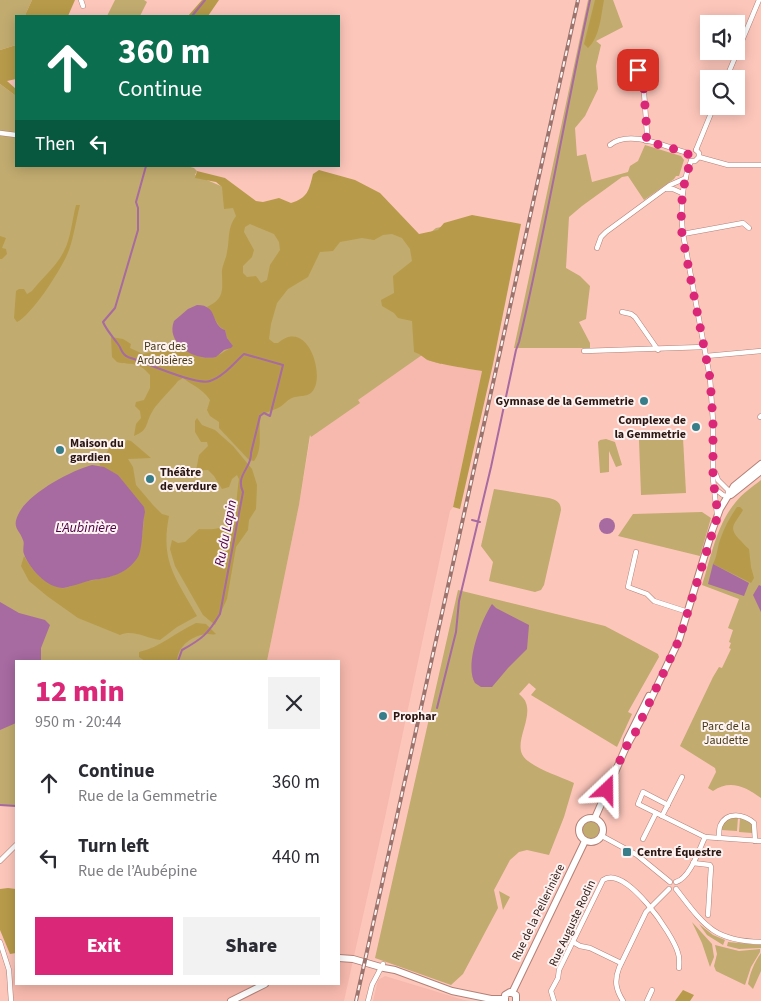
<!DOCTYPE html>
<meta charset="utf-8">
<style>
:root{--surface:#fff;--page:#f2f2f3;--text:#2b2b33;--muted:#7c7c81;--accent:#db2777}
body{margin:0;font-family:"Source Sans 3",sans-serif;background:var(--page);color:var(--text);height:100vh;display:flex;flex-direction:column;font-size:19px;white-space:nowrap}
*{box-sizing:border-box;margin:0}
p{font-size:16px;color:var(--muted)}
.icon{flex:none;width:28px;height:28px;fill:none;stroke:currentColor;stroke-width:2;stroke-linecap:round;stroke-linejoin:round}
.map{position:relative;flex:1;overflow:hidden}
.panel{position:absolute;left:15px;top:660px;width:325px;height:325px;display:flex;flex-direction:column;background:var(--surface);border-radius:0px;box-shadow:0 2px 12px #0003}
.panel>*{flex:none}
.banner{position:absolute;left:15px;top:15px;width:325px;height:152px;border-radius:0px;box-shadow:0 2px 12px #0003;background:#0b6e4f;color:#fff;overflow:hidden}
.fabs{position:absolute;left:700px;top:15px;display:grid;gap:10px}
.fabs a{display:grid;place-items:center;width:45px;height:45px;border-radius:0px;background:var(--surface);box-shadow:0 2px 12px #0003;font-size:25px}
.pin{position:absolute;display:grid;place-items:center;width:42px;height:42px;color:#fff;margin:-21px;border-radius:10px;box-shadow:0 2px 8px #0006}
.me{position:absolute;width:55px;margin:-28px;rotate:23deg;stroke-linejoin:round;filter:drop-shadow(0 0 4px #0008)}
.turn{display:flex;align-items:center;gap:18px;height:105px;padding:0 20px;font-size:22px}
.turn .icon{width:65px;height:65px;stroke-width:2.5}
.turn b{display:block;font-size:35px;line-height:42px}
.then{display:flex;align-items:center;height:48px;padding:0 20px;background:#0003;gap:10px;font-size:19px}
.round{display:grid;place-items:center;flex:none;width:52px;height:52px;border-radius:0px;background:var(--page)}
.headline{display:flex;align-items:center;justify-content:space-between;height:85px;padding:0 20px}
h1{font-size:30px;font-weight:800;line-height:38px;color:var(--accent)}
.primary-button{display:flex;gap:10px;margin-top:auto;padding:10px 20px}
.primary-button a{flex:1;height:58px;border-radius:0px;background:var(--accent);color:#fff;font-size:20px;font-weight:800;line-height:58px;text-align:center}
.primary-button a+a{background:var(--page);color:var(--text)}
ul{padding:0;list-style:none}
li{display:flex;align-items:center;gap:15px;height:75px;padding:0 20px}
li div{flex:1}
li b{display:block;font-size:19px}
li em{font-style:normal}
.map>svg:first-child{display:block}
</style>
<div class="map">
<svg width="761" height="1001" viewBox="0 0 761 1001">
<rect width="100%" height="100%" fill="#fdc6bb"/>
<g fill="#f7b9ad">
<path d="M422,354L441,364L482,371L453,507L450,511L384,822L344,1001H10L16,953V984H339V661H267L299,505L311,433Z"/>
<path d="M385,976L464,1000L471,1001H373L378,980Z"/>
</g>
<g fill="#c1ab6f">
<path d="M0,0H32L26,13V16H16V45L0,50Z"/>
<path d="M115,0H144L147,2L140,16H107Z"/>
<path d="M588,0H613L623,27L596,41L601,45L596,66L598,89L585,116L575,128L577,156L586,154L592,182L628,172L630,166L638,161L645,145L681,156L684,160L679,176H676L674,179L644,200L628,176L622,177L582,206L569,217L566,268L580,276L590,286L586,319L579,322L590,343V348H514Z"/>
<path d="M0,84L16,96V166H187L194,168L197,171L195,175L228,189L245,205L426,236L436,228L456,224L441,364L427,360L422,355L358,400L360,403L311,437L310,435L299,505L267,661H16V806L0,805Z"/>
<path d="M683,438L686,493L641,495L639,440Z"/>
<path d="M606,439L615,442L622,465L616,467L609,451V472L600,473L598,442L600,440Z"/>
<path d="M761,480V798C746,787 730,779 713,791L708,788L716,772L715,768L680,746L713,677L719,667L722,668L731,649L729,648L731,643L729,642L733,630L728,628L739,599L702,585C711,558 716,526 735,503C742,494 752,487 761,480Z"/>
<path d="M494,489L549,498C556,500 561,502 561,510L544,585L541,590L535,592L489,581L493,562L481,546Z"/>
<path d="M702,512L711,518L700,556L618,536L633,514Z"/>
<path d="M458,590L605,626L658,654L659,657L628,712L632,714L617,747L531,695L536,689L529,683L519,694C522,697 525,699 526,703C533,721 509,748 528,761C541,771 559,776 574,783L564,817L549,855L527,850L519,852L510,860L494,890L498,908L463,974L451,985L375,958Z"/>
<path d="M738,817L737,831L721,830V826L727,819Z"/>
<path d="M740,818H744L752,824V833L739,832Z"/>
<circle cx="591" cy="830" r="9"/>
<path d="M499,891L510,897L503,910Z"/>
<path d="M692,922L712,944L714,957L710,967L702,943Z"/>
<path d="M699,924L713,935L725,940L723,945L707,935Z"/>
<path d="M728,942L761,945V948L739,949L727,946Z"/>
<path d="M715,945L739,951L760,949V952L751,967L745,985L716,971L714,966L717,954Z"/>
<path d="M761,953V971L753,989L748,984C750,973 754,963 761,953Z"/>
</g>
<g fill="#b79b4a" fill-rule="evenodd">
<path d="M32,0H75L68,16H26V13Z"/>
<path d="M202,0H219L208,16H188Z"/>
<path d="M595,0H604C601,15 600,37 588,48L584,44Z"/>
<path d="M16,45V79L7,81L16,89V96L0,84V50Z"/>
<path d="M319,170L355,180L380,193L419,234L438,230L444,223L472,215L521,224L493,364L460,509L453,507L482,371C465,368 447,366 431,361C423,359 422,354 414,352L412,321L398,318L394,313L382,306L381,300L394,293L393,276L412,261L410,249L402,238L392,234L383,235L374,240L362,238L340,242L333,251L320,252L308,277L288,289L277,303L271,324L269,339L274,343H278C307,318 324,372 314,389C309,399 298,394 290,399C286,401 283,406 278,408C271,411 266,412 261,416C257,432 264,447 254,461L249,460L219,428V422L210,416L207,410L210,400C202,388 193,386 183,378L178,381C172,389 156,404 152,412C145,424 149,430 134,436L136,424L141,418L140,411L135,406L136,402L144,400L150,388V375C137,360 132,366 117,362L112,357L111,337L123,339L131,344L130,348L143,354L177,346L176,342C185,352 199,359 212,358C216,357 229,349 233,346L227,338L225,330C215,326 215,314 207,307C213,304 219,300 221,294C223,288 222,281 222,275C221,267 226,260 227,252C230,238 227,228 236,216L233,208L224,209L222,187L216,182L195,178L197,171L225,178L256,201L263,202L279,198L291,203C308,198 309,190 313,174ZM250,224L274,234L279,242L280,250L270,265L267,280L261,283L256,276L247,277L243,273V266L252,257L254,250L244,232L245,227Z"/>
<path d="M76,205H80C76,220 74,236 69,250C63,267 32,315 17,322L14,318L16,291L19,289H24L27,294L32,291C42,278 57,266 64,251C71,238 72,220 76,205Z"/>
<path d="M0,236L6,238L2,248L6,249L7,254L2,259H0Z"/>
<path d="M197,418L202,425L215,430L233,446L252,469L257,485L256,509L249,520L248,530L236,547L227,599L215,625L203,615L175,566L170,549L172,540L178,543L185,542L199,529C241,532 234,512 239,479L237,475L232,479L229,487L222,489L214,476L208,470L196,471L199,455L208,446L207,442H201L195,432V421Z"/>
<path d="M127,440L131,441L151,458L128,459L133,467L136,485L153,505L162,514L169,516C160,562 176,578 197,616L177,627L160,640C146,638 133,629 120,635L78,618L47,596L29,581L21,566L24,556C32,570 44,584 61,588C67,589 74,584 79,583C101,578 123,578 137,558C141,553 145,515 144,509L118,475L100,466L99,459L104,457L110,447L119,449L122,448Z"/>
<path d="M737,507H740L743,510C735,524 727,527 740,540C743,543 745,546 749,549L751,567L754,578L751,583L713,564C717,557 717,549 720,540C724,528 730,517 737,507Z"/>
<path d="M196,623L206,624L216,634C214,635 211,634 208,634C192,635 178,646 177,661H145L139,657V652C161,647 176,632 196,623Z"/>
<path d="M8,888L16,889V953L10,954L0,930V889Z"/>
<path d="M683,990L694,995L690,1001H675Z"/>
</g>
<g fill="#a76aa1">
<path d="M197,305C219,305 210,325 225,330L227,338L233,346L231,348L224,350L216,357C196,362 165,344 174,321L188,309Z"/>
<path d="M92,465L104,467L118,475L144,507L145,512C142,524 143,548 138,557C127,574 110,578 92,580C83,582 71,587 63,588C47,588 29,568 24,554C22,549 25,544 23,540C19,529 12,528 18,515C27,494 70,471 92,465Z"/>
<circle cx="607" cy="526" r="8"/>
<path d="M713,564L749,583L744,596L708,584Z"/>
<path d="M759,585L761,586V612L753,595Z"/>
<path d="M0,602L19,613L45,620L50,625L41,648V661H16V723L0,730Z"/>
<path d="M492,604L496,608L529,625L527,649L508,668L492,687H481L475,683C464,666 481,620 492,604Z"/>
</g>
<g fill="none" stroke-linecap="round" stroke-linejoin="round">
<g stroke="#a76aa1" stroke-width="2">
<path d="M192,16L205,0"/>
<path d="M146,166L136,202L138,208V230L115,308L103,322C107,331 113,337 118,344C122,349 121,354 128,357C144,362 197,386 210,381C223,377 234,363 244,354L283,365L270,416L264,413L260,416L251,453C252,468 235,475 243,492L220,614C208,634 202,639 182,650L178,661"/>
<path d="M472,520L480,522"/>
<path d="M437,708L456,632L459,601L491,467L516,350L519,342C546,228 565,114 590,0"/>
<path d="M0,805L16,806"/>
</g>
<g stroke="#b38076" stroke-width="5.5">
<g id="street">
<path d="M81,0L83,6"/>
<path d="M633,66L638,70L643,79L647,133L646,141"/>
<path d="M726,79L759,0"/>
<path d="M0,133L16,135"/>
<path d="M610,145C630,129 665,147 688,153"/>
<path d="M696,150L714,106"/>
<path d="M699,157L728,165H761"/>
<path d="M691,161C681,185 680,208 683,234L710,378L713,421V479L717,514"/>
<path d="M691,161H695L699,157V153L696,150"/>
<path d="M666,189H673L682,193"/>
<path d="M683,234L743,223L749,228"/>
<path d="M597,248L601,237L606,232L670,185L686,178"/>
<path d="M622,312L631,314L635,317L658,350"/>
<path d="M584,351L704,347"/>
<path d="M706,356L761,351"/>
<path d="M760,417L761,416"/>
<path d="M715,489L723,495L728,497V490L718,480L715,472"/>
<path d="M636,552L628,587L647,594L654,601L688,612"/>
<path d="M668,805L643,792L638,804L705,837"/>
<path d="M662,816L682,777"/>
<path d="M602,836L637,855L670,882"/>
<path d="M719,838C719,834 719,829 720,826C727,810 745,815 754,823L755,841"/>
<path d="M643,839L656,813"/>
<path d="M0,861L16,845"/>
<path d="M693,863L710,865L711,867L708,915"/>
<path d="M676,882C690,878 699,850 705,837L761,841"/>
<path d="M676,889C704,925 713,941 761,942"/>
<path d="M0,942L9,970L11,1001"/>
<path d="M573,942L580,946L590,948L621,963"/>
<path d="M368,1001L372,985L383,964"/>
<path d="M554,1001L551,991L558,978L559,970L603,880C625,864 673,934 678,953C680,958 679,963 679,968"/>
<path d="M623,1001C616,990 614,981 619,968L646,912L669,889"/>
<path d="M647,1001L652,990"/>
</g>
</g>
<g stroke="#b38076" stroke-width="8">
<g id="secondary">
<path d="M731,495L761,471"/>
<path d="M626,747L641,720L679,640L712,531L720,509L734,486L761,464"/>
<circle cx="591" cy="830" r="12"/>
<path d="M595,818L626,747L627,740L649,696"/>
<path d="M339,958L353,959L384,968L395,970L452,991L491,999H504"/>
<path d="M512,993L585,841"/>
<path d="M231,1001L265,984"/>
<path d="M505,1001V995L510,992L516,995V1001"/>
</g>
</g>
<use href="#street" stroke="#fff" stroke-width="4.5"/>
<use href="#secondary" stroke="#fff" stroke-width="6"/>
<g stroke="#9b746d" stroke-width="4">
<path id="rail" d="M356,1001L578,0"/>
</g>
<use href="#rail" stroke="#fff3f1" stroke-width="2" stroke-dasharray="5.5" stroke-linecap="butt"/>
</g>
<g fill="none" stroke-linecap="round" stroke-linejoin="round">
<path stroke="#db2777" stroke-width="9" stroke-dasharray="0 16.2" d="M607,790L626,747L635,733L679,640L718,515L713,479V421L710,378L682,234C680,208 682,185 691,161L688,159V153L646,141L647,133L643,79L638,70"/>
</g>
<g fill="#387e8a" stroke="#fff3f1" stroke-width="2">
<circle cx="644" cy="401" r="5"/>
<circle cx="696" cy="427" r="5"/>
<circle cx="60" cy="450" r="5"/>
<circle cx="150" cy="479" r="5"/>
<circle cx="383" cy="716" r="5"/>
<rect x="622" y="847" width="10" height="10" rx="2.5"/>
</g>
<g text-anchor="middle" stroke-width="4" stroke-linejoin="round" paint-order="stroke">
<g font-size="12" fill="#473b18" stroke="#fff3f1">
<text x="165" y="350">Parc des<tspan x="165" dy="14">Ardoisières</tspan></text>
<text x="726" y="730">Parc de la<tspan x="726" dy="14">Jaudette</tspan></text>
</g>
<g font-size="12" font-weight="bold" fill="#2a1713" stroke="#fff3f1" text-anchor="start">
<text x="634" y="405" text-anchor="end">Gymnase de la Gemmetrie</text>
<text x="686" y="424" text-anchor="end">Complexe de<tspan x="686" dy="14">la Gemmetrie</tspan></text>
<text x="70" y="447">Maison du<tspan x="70" dy="14">gardien</tspan></text>
<text x="160" y="476">Théâtre<tspan x="160" dy="14">de verdure</tspan></text>
<text x="393" y="720">Prophar</text>
<text x="637" y="856">Centre Équestre</text>
</g>
<g font-size="12" fill="#2a1713" stroke="#fff3f1">
<text transform="translate(538 912) rotate(-64)" y="4">Rue de la Pellerinière</text>
<text transform="translate(572 923) rotate(-65)" y="4">Rue Auguste Rodin</text>
</g>
<g font-size="14" font-style="italic" fill="#4d004a" stroke="#fff3f1">
<text x="86" y="532">L'Aubinière</text>
<text transform="translate(225 533) rotate(-79)" y="5">Ru du Lapin</text>
</g>
</g>
</svg>
<div class="fabs">
<a><svg class="icon" aria-label="sound" viewBox="0 0 24 24"><path d="M4 9h4l5-4v14l-5-4H4zM17 9q2 3 0 6"/></svg></a>
<a><svg class="icon" aria-label="search" viewBox="0 0 24 24"><circle cx="10" cy="10" r="6"/><path d="M15 15l6 6"/></svg></a>
</div>
<div class="pin" style="left:638px;top:70px;background:#d93025"><svg class="icon" aria-label="arrive" viewBox="0 0 24 24"><path d="M6 21V4h12l-3 4 3 4H6"/></svg></div>
<svg class="me" style="left:607px;top:790px" viewBox="-20 -20 40 40"><path d="M0-17L14 15 0 8-14 15z" fill="#db2777" stroke="#fff" stroke-width="4"/></svg>
<div class="banner">
<div class="turn"><svg class="icon" aria-label="ahead" viewBox="0 0 24 24"><path d="M12 20V5M6 11l6-6 6 6"/></svg><div><b>360 m</b>Continue</div></div>
<div class="then">Then<svg class="icon" aria-label="left" viewBox="0 0 24 24"><path d="M17 20v-9H6M10 6l-5 5 5 5"/></svg></div>
</div>
<section class="panel">
<div class="headline"><div><h1>12 min</h1><p>950 m · 20:44</p></div><a class="round"><svg class="icon" aria-label="close" viewBox="0 0 24 24"><path d="M6 6l12 12M18 6L6 18"/></svg></a></div>
<ul>
<li><svg class="icon" aria-label="ahead" viewBox="0 0 24 24"><path d="M12 20V5M6 11l6-6 6 6"/></svg><div><b>Continue</b><p>Rue de la Gemmetrie</p></div><em>360 m</em></li>
<li><svg class="icon" aria-label="left" viewBox="0 0 24 24"><path d="M17 20v-9H6M10 6l-5 5 5 5"/></svg><div><b>Turn left</b><p>Rue de l’Aubépine</p></div><em>440 m</em></li>
</ul>
<div class="primary-button"><a>Exit</a><a>Share</a></div>
</section>
</div>
